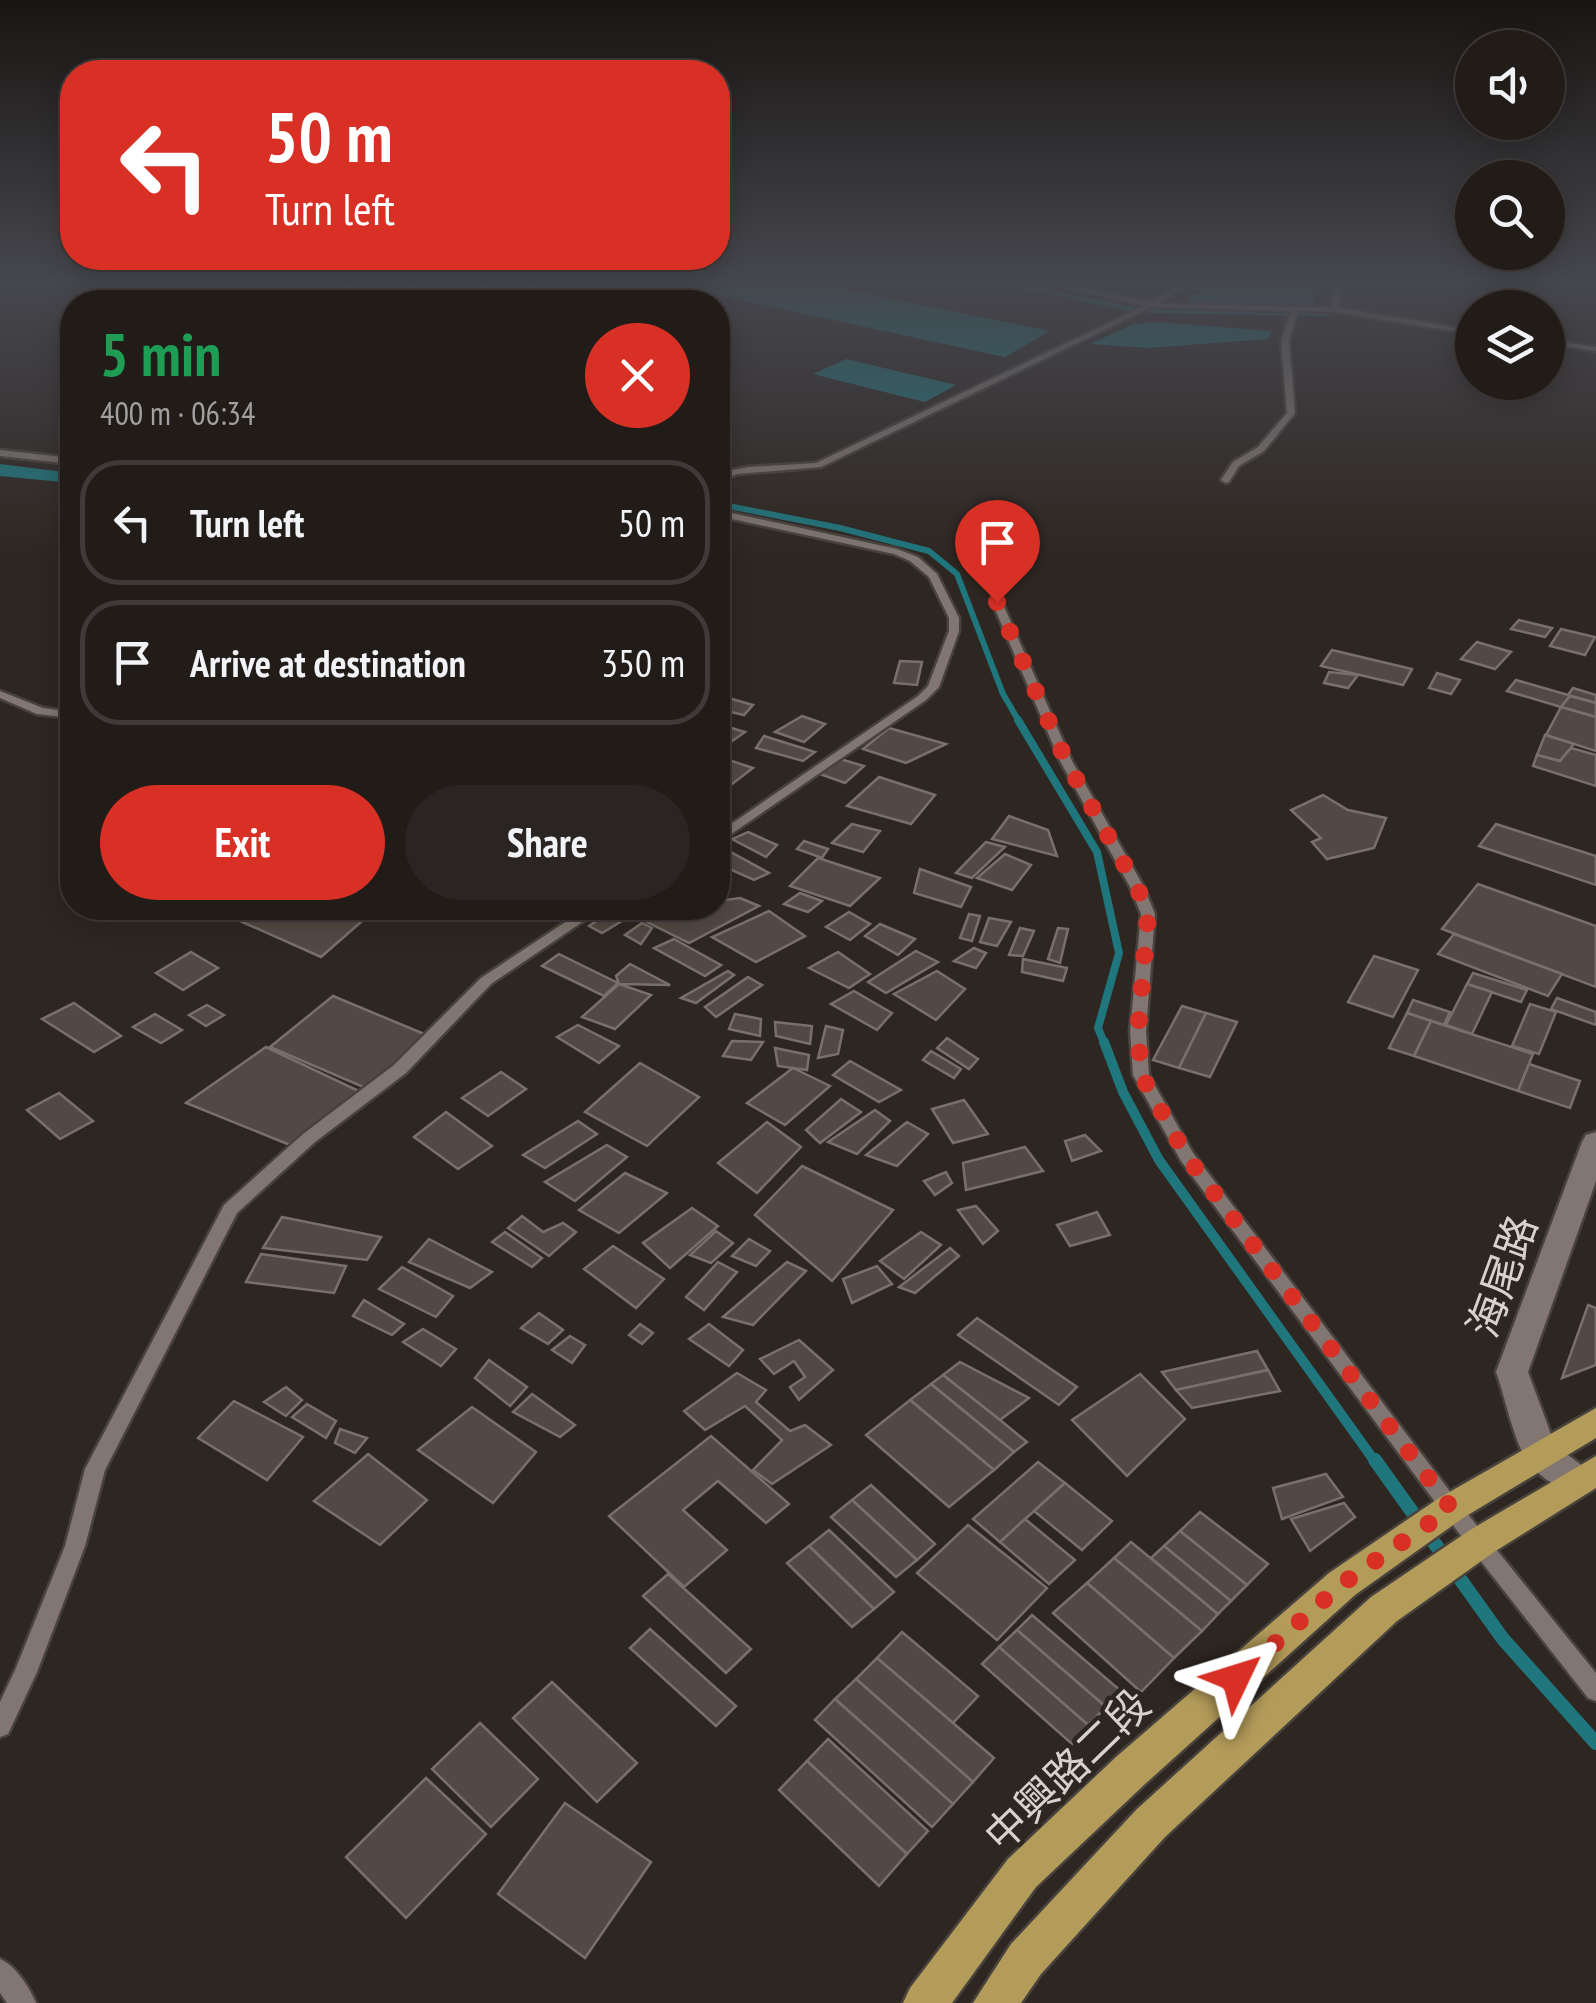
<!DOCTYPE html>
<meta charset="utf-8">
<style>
:root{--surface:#221c19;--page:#2a2522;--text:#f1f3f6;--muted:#a2a1a2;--line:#3f3a38;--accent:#d93025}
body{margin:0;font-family:"PT Sans Narrow","Noto Sans TC",sans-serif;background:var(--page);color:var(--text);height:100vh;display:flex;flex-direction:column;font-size:38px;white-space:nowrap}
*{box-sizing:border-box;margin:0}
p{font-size:32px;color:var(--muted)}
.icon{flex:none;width:55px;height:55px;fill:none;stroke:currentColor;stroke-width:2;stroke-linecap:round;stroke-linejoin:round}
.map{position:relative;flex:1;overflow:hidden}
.sheet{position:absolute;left:60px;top:290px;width:670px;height:630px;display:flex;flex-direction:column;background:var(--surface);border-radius:40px;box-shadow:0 5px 25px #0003,0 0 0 2px var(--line)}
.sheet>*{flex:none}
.hud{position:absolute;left:60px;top:60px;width:670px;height:210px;border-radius:40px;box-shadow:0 5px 25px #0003,0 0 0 2px var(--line);background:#d93025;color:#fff;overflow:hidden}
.tools{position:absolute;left:1455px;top:30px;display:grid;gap:20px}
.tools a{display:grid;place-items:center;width:110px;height:110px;border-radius:50%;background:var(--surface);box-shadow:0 5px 25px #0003,0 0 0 2px var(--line);font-size:50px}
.pin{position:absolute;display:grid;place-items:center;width:85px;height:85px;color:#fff;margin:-102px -42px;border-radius:50% 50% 50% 0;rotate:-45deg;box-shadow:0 0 10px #0007}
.pin .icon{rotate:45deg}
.me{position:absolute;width:110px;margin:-55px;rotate:49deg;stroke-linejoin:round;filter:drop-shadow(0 0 8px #0008)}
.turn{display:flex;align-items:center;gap:35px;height:210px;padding:0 40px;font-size:45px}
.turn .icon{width:130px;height:130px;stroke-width:2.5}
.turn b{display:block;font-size:70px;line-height:85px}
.round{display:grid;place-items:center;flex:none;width:105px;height:105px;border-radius:52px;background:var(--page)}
.overview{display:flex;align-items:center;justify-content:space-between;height:170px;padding:0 40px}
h1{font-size:60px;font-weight:700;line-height:75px;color:#1e9e55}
.action{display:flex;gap:20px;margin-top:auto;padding:20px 40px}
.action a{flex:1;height:115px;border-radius:60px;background:var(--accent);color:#fff;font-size:40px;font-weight:700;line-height:115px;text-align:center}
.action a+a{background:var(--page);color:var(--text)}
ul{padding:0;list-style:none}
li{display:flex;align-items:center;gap:30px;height:125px;margin:0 20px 15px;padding:0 20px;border:5px solid var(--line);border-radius:40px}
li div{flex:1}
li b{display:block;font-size:38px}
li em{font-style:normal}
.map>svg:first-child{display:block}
</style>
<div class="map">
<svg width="1596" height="2003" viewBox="0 0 1596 2003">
<rect width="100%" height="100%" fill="#2e2621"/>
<g fill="#1f767d">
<path d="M359,280H398L489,302H371L326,291Z"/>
<path d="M496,280H517L559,291L525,302L471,289Z"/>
<path d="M647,280H800L1050,331L1005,357Z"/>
<path d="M1224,280H1260L1287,288L1313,286V306L1194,305L1187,302L1189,295L1201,292L1195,288Z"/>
<path d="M1157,322L1273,331L1268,339L1148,348L1090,344L1133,324Z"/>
<path d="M846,359L956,385L925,402L813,374Z"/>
</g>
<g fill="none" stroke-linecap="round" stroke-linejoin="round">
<path stroke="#1f767d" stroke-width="5" d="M992,280L1135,310L1326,314"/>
<path stroke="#1f767d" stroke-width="6" d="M718,504L840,528L929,551L957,574L1003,694L1020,723"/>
<path stroke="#1f767d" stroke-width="8" d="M1018,720L1097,852L1119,953L1098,1028L1105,1045"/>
<path stroke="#1f767d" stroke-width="10" d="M1104,1042L1123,1092L1159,1160L1376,1463"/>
<path stroke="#1f767d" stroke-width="14" d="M1375,1460L1503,1639L1596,1743"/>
<path fill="#1f767d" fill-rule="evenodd" d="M0,464L72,473V483L0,476Z"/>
</g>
<g fill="#534944" stroke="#7a706b" stroke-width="2.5">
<path d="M1519,620L1552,628L1545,637L1511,629Z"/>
<path d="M1561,629L1595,637L1585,655L1550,646Z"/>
<path d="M1477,642L1511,652L1495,669L1461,659Z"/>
<path d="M1332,650L1412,669L1403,685L1321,666Z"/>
<path d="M900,661L922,662L917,685L894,683Z"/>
<path d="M1329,672L1358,675L1348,688L1324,683Z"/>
<path d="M1437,673L1460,680L1451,694L1429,688Z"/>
<path d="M1516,680L1568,695L1570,696L1561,707L1507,691Z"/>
<path d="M1573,688L1596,695V703L1568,695Z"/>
<path d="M718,695L753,705L744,715L718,709Z"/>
<path d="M1570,696L1596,703V717L1561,707Z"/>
<path d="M1561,707L1596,717V751L1546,735Z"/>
<path d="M802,716L825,724L804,742L775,732Z"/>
<path d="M718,724L745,732L718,751Z"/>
<path d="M889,728L946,744L906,763L863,749Z"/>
<path d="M1545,735L1574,744L1560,761L1537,755Z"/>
<path d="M764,736L815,752L803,761L756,748Z"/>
<path d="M1571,748L1596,755V786L1533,766L1537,755L1560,761Z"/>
<path d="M723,758L753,768L732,784L718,778V762Z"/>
<path d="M840,759L864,766L845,783L820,774Z"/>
<path d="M879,777L935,795L911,824L847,806Z"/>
<path d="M1323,795L1348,810L1386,818L1374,848L1327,859L1312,842L1321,838L1291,810Z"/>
<path d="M1009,816L1048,830L1057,856L992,839Z"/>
<path d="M852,824L880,831L863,852L832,843Z"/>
<path d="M1496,824L1596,856V885L1479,846Z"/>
<path d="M748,832L777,845L766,857L732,839Z"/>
<path d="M804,841L828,849L822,858L797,849Z"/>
<path d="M986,842L1005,847L972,878L956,873Z"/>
<path d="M718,845L769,873L754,880L718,864Z"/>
<path d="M1005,854L1031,865L1012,890L977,878Z"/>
<path d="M818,858L880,878L850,906L790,886Z"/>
<path d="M920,869L971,887L961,907L914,893Z"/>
<path d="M1478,884L1596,926V987L1442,929Z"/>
<path d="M800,893L822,901L808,912L784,904Z"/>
<path d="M740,898L759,906L689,943L635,916L645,908H718V901Z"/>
<path d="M260,908H377L321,957L240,921Z"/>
<path d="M769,911L805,936L756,962L712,937Z"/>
<path d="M610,912L622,921L602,933L589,926Z"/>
<path d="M849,912L870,924L850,940L826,927Z"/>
<path d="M969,914L980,916L972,941L960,938Z"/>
<path d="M989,918L1011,922L997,946L980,942Z"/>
<path d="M642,923L652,928L641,944L625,935Z"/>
<path d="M880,924L915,939L898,955L865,936Z"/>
<path d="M1020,928L1034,931L1023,956L1009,955Z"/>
<path d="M1058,928L1068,929L1060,963L1048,959Z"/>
<path d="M1454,934L1562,974L1548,996L1438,954Z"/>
<path d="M674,939L721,965L705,976L654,948Z"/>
<path d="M974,948L986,953L976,968L954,961Z"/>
<path d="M916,951L938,962L886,993L868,982Z"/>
<path d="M191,952L218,968L183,990L156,973Z"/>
<path d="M838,952L870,974L849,988L809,968Z"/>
<path d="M559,954L618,983L604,996L542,966Z"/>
<path d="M1374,956L1418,970L1393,1017L1348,1002Z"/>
<path d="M1023,959L1067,968L1063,981L1022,972Z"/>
<path d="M630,964L670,985L619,984L616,976Z"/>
<path d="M728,971L734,975L696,1003L681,998Z"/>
<path d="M937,971L965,989L936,1020L894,994Z"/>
<path d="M1473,973L1527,990L1521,1002L1467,984Z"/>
<path d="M748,977L762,985L716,1017L705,1007Z"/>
<path d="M619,984L651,995L615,1029L582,1017Z"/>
<path d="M1467,984L1492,992L1472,1034L1446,1025Z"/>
<path d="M854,991L892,1013L877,1030L831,1004Z"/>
<path d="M333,996L429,1036L368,1089L270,1047Z"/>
<path d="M1557,998L1596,1012V1025L1551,1009Z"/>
<path d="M1413,1000L1450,1012L1444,1025L1407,1013Z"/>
<path d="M74,1003L121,1036L94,1052L42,1019Z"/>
<path d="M1530,1004L1556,1012L1539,1054L1512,1046Z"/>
<path d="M207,1005L224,1015L206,1026L189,1015Z"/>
<path d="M1182,1006L1206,1013L1179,1068L1153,1060Z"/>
<path d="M1206,1013L1237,1022L1210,1077L1179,1068Z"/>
<path d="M1407,1013L1431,1021L1414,1056L1389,1048Z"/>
<path d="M155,1014L182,1030L161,1043L133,1027Z"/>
<path d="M735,1014L761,1019L760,1036L729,1029Z"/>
<path d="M1431,1021L1533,1054L1518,1091L1414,1056Z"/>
<path d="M775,1022L812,1026L810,1044L776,1036Z"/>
<path d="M578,1025L619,1046L599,1063L557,1037Z"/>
<path d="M826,1026L843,1030L838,1054L818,1058Z"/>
<path d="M947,1038L978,1059L969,1069L937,1048Z"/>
<path d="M732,1041L763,1042L751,1060L723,1056Z"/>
<path d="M266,1047L365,1094L290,1145L186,1103Z"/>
<path d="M775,1048L809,1055L807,1070L778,1066Z"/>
<path d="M931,1051L961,1069L954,1078L923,1060Z"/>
<path d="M850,1061L901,1090L879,1102L833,1075Z"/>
<path d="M640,1063L699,1097L647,1146L585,1112Z"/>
<path d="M1529,1064L1580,1081L1570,1108L1518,1091Z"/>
<path d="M793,1068L830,1086L785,1125L747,1103Z"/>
<path d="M501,1072L526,1089L488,1116L462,1098Z"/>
<path d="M59,1093L93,1121L60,1139L27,1110Z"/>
<path d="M841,1099L861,1112L820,1143L806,1130Z"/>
<path d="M964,1100L988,1134L953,1143L932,1109Z"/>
<path d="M875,1110L890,1121L857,1154L828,1142Z"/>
<path d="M446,1112L492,1146L458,1169L414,1137Z"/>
<path d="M578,1121L597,1134L545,1168L523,1155Z"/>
<path d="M767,1122L801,1147L757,1193L718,1163Z"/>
<path d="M907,1122L928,1134L897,1166L866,1155Z"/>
<path d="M1085,1135L1101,1151L1072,1161L1065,1141Z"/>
<path d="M607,1145L627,1157L575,1201L545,1182Z"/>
<path d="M1025,1147L1043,1171L966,1190L963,1163Z"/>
<path d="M802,1166L893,1210L832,1281L755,1215Z"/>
<path d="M946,1172L952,1183L935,1195L924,1181Z"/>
<path d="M625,1173L667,1193L619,1233L579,1210Z"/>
<path d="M976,1206L998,1231L983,1244L958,1210Z"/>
<path d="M692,1208L718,1226L670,1268L643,1243Z"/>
<path d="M1097,1212L1110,1235L1070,1246L1057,1225Z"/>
<path d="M522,1216L543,1232L563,1223L576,1232L549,1256L508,1228Z"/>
<path d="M282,1217L381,1237L367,1260L263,1248Z"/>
<path d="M716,1231L733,1243L711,1263L690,1255Z"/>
<path d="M505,1232L542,1258L532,1267L492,1242Z"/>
<path d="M921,1232L941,1245L904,1279L880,1261Z"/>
<path d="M429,1239L492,1272L470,1288L409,1262Z"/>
<path d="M749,1239L770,1251L756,1266L732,1256Z"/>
<path d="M613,1246L664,1279L636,1308L584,1269Z"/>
<path d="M950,1248L959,1256L915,1293L899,1287Z"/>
<path d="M261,1254L346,1266L334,1293L246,1282Z"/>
<path d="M718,1262L737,1272L704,1310L686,1297Z"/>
<path d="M787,1262L806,1271L753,1325L723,1317Z"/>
<path d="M877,1266L892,1284L852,1303L843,1279Z"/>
<path d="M402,1267L453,1296L436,1317L379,1289Z"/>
<path d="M364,1300L404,1324L392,1335L353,1316Z"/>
<path d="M1588,1305L1596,1308V1365L1562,1378Z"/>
<path d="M539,1313L563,1330L548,1344L521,1328Z"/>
<path d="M977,1318L1077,1387L1059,1405L958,1335Z"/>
<path d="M640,1324L653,1333L642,1344L629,1335Z"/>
<path d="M709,1324L743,1350L729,1366L689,1339Z"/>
<path d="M423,1329L456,1349L441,1366L403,1342Z"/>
<path d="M570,1336L585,1345L572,1363L552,1350Z"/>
<path d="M799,1340L833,1370L799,1400L790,1387L805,1377L794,1361L774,1374L760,1359Z"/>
<path d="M1257,1351L1268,1370L1176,1390L1162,1372Z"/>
<path d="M489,1360L527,1387L510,1406L475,1378Z"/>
<path d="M960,1362L1029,1398L1000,1420L943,1375Z"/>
<path d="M1268,1370L1280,1391L1192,1408L1176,1390Z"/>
<path d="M737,1373L766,1390L756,1402L790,1431L805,1425L831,1445L772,1484L753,1470L782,1440L745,1406L705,1430L684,1411Z"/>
<path d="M1140,1374L1185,1419L1127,1476L1072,1420Z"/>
<path d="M943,1375L1000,1420L1027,1442L1014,1452L931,1384Z"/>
<path d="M931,1384L1014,1452L994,1470L910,1400Z"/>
<path d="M286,1387L302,1400L286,1416L264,1402Z"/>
<path d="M532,1394L575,1425L560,1437L513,1412Z"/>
<path d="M910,1400L994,1470L949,1507L866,1435Z"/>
<path d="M234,1401L303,1437L267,1480L198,1438Z"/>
<path d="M307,1404L336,1421L326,1438L292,1417Z"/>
<path d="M472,1407L536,1452L493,1503L418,1450Z"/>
<path d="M340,1429L367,1438L355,1453L335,1443Z"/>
<path d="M711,1436L789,1504L766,1523L718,1481L683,1510L727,1550L684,1587L609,1516Z"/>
<path d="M368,1454L427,1500L380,1545L314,1501Z"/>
<path d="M1038,1462L1065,1483L1000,1542L973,1519Z"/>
<path d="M1326,1474L1343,1497L1282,1519L1273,1488Z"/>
<path d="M1065,1483L1112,1521L1082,1550L1034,1511Z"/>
<path d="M871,1485L935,1544L917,1560L852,1500Z"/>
<path d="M852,1500L917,1560L896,1577L831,1517Z"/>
<path d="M1344,1503L1355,1517L1310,1551L1291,1519Z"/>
<path d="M1200,1512L1268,1564L1247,1585L1180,1531Z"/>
<path d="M1025,1519L1075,1560L1049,1584L1000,1542Z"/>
<path d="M968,1525L1047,1588L997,1640L917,1573Z"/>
<path d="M829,1530L894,1592L874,1609L809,1546Z"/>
<path d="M1180,1531L1247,1585L1231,1601L1164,1546Z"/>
<path d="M1131,1542L1218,1614L1202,1631L1114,1558Z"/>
<path d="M809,1546L874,1609L852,1627L787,1563Z"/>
<path d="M1164,1546L1231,1601L1218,1614L1151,1558Z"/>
<path d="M1114,1558L1202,1631L1174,1658L1087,1583Z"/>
<path d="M668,1574L751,1649L726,1673L643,1596Z"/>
<path d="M1087,1583L1174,1658L1141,1692L1053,1613Z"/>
<path d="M1032,1615L1121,1691L1106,1707L1017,1630Z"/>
<path d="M650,1629L736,1706L716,1726L630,1648Z"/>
<path d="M1017,1630L1106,1707L1088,1725L999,1647Z"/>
<path d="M902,1632L978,1696L953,1723L877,1658Z"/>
<path d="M999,1647L1088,1725L1072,1744L982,1664Z"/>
<path d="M877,1658L994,1758L973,1782L856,1679Z"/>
<path d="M856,1679L973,1782L953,1804L835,1699Z"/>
<path d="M552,1682L637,1763L597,1802L513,1718Z"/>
<path d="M835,1699L953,1804L932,1827L815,1720Z"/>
<path d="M480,1723L538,1779L491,1827L432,1769Z"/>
<path d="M828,1739L928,1831L907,1854L807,1761Z"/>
<path d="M807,1761L907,1854L879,1886L779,1790Z"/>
<path d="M426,1778L486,1834L406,1918L346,1857Z"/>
<path d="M565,1803L651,1862L585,1958L498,1894Z"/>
</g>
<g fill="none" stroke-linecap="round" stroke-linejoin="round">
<g stroke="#48423d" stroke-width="5">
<g id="service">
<path d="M596,280H606L553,302H544Z"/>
<path d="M1028,280H1043L1149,302L1188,280H1197L1159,303L1332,308L1334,280H1342L1339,308L1472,330V334L1335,312L1298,311L1289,341L1295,413L1264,451L1239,466L1229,482L1226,483L1221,480L1233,462L1258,447L1287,413L1281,341L1291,311L1152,307L821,467L737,474L718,483V476L732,470L749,467L816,463L1144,306Z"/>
<path d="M1548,340L1596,347V351L1548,344Z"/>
<path d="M0,450L72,458V464L0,456Z"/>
<path d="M718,510L897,549L918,557L937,574L959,618V631L939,687L926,700L718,843V833L918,696L928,686L949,631V618L929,577L910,561L894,554L718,516Z"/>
<path d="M997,599L1002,602L1072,761L1144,887L1155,914L1146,1031L1149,1075L1193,1153L1458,1502L1596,1673V1701L1588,1698L1444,1514L1181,1161L1133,1075L1130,1031L1141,914L1130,887L1060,761L992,602Z"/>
<path d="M0,691L43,708L72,712V718L37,714L0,698Z"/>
<path d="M563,908H582L594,914L491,984L406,1073L315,1142L237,1213L105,1470L85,1546L37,1672L8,1734L0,1737V1702L16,1668L65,1546L85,1469L224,1205L303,1134L394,1065L481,978L576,915Z"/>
<path d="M0,1959C16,1966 29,1987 36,2003H7L0,1993Z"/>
</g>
</g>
<g stroke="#48423d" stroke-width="5">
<path id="minor" d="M1596,1132V1181L1528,1372L1555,1445L1589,1471L1594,1481L1589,1491C1569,1498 1541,1479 1528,1462C1514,1443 1505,1396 1496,1372L1582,1142L1586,1135Z"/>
</g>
<g stroke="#48423d" stroke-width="5">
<g id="primary">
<path d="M1596,1408V1438L1463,1518L1355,1595L1144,1785L1036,1887L952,2003H903L910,1988L1008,1859L1116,1757L1329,1573L1439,1498Z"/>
<path d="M1596,1456V1488L1494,1552L1397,1621L1165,1837L1041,1974L1021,2003H973L1011,1944L1137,1809L1371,1597L1470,1530Z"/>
</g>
</g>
<use href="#service" fill="#817671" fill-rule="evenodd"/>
<use href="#minor" fill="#817671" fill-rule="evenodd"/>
<use href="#primary" fill="#b39b5a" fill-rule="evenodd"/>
</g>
<linearGradient id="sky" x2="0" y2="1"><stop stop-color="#191512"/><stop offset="0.5" stop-color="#46474e"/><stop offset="1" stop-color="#46474e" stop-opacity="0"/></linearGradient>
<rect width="1596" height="561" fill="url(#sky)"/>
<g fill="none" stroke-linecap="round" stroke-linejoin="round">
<path stroke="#d93025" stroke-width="18" stroke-dasharray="0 32.4" d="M997,602L1066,761L1137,887L1148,914L1138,1031L1141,1075L1187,1157L1451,1508L1342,1584L1236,1678"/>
</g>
<g text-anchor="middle" stroke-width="9" stroke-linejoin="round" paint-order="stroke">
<g font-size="42" fill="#d8d2cf" stroke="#2e2621">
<text transform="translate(1502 1276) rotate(-70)" y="15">海尾路</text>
<text transform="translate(1067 1770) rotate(-44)" y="15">中興路二段</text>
</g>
</g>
</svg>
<div class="tools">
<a><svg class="icon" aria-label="sound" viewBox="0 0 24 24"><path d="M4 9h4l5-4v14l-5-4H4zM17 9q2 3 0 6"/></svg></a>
<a><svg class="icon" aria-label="search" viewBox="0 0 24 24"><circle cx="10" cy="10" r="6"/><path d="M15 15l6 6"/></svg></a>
<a><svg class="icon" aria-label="layers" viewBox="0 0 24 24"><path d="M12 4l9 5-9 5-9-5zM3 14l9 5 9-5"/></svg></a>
</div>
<div class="pin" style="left:997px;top:602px;background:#d93025"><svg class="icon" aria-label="arrive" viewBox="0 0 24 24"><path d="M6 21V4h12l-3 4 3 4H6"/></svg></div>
<svg class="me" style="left:1236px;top:1678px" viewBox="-20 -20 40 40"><path d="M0-17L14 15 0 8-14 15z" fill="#d93025" stroke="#fff" stroke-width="4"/></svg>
<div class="hud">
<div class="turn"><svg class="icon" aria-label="left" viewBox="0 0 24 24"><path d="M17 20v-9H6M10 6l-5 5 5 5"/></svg><div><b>50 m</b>Turn left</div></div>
</div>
<section class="sheet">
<div class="overview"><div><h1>5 min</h1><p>400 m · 06:34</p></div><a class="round" style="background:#d93025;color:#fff"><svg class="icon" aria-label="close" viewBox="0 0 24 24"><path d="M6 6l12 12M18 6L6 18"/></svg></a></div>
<ul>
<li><svg class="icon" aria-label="left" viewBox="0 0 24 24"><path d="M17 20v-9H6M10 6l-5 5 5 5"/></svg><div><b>Turn left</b></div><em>50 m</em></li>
<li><svg class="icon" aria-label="arrive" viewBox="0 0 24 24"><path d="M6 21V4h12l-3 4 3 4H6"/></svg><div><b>Arrive at destination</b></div><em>350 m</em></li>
</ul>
<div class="action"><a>Exit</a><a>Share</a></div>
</section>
</div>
